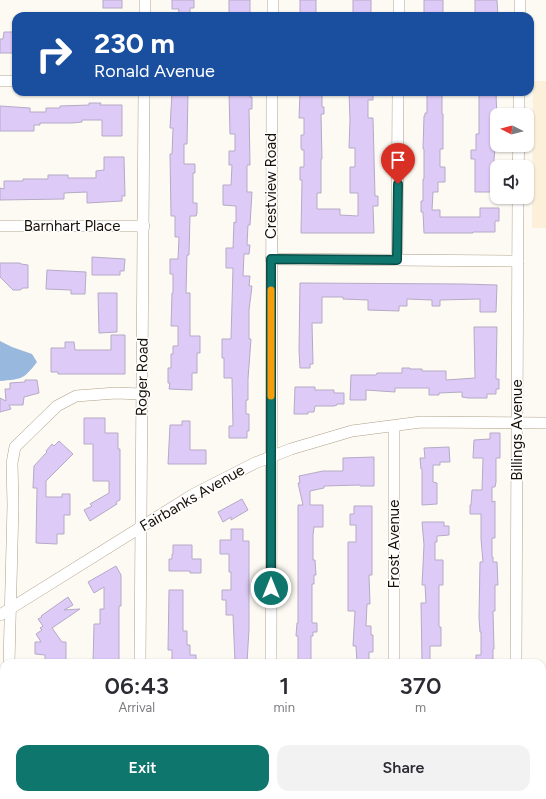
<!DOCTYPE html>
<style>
:root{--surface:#fff;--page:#f2f2f3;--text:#2b2b33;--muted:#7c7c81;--accent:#0f766e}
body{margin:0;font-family:Figtree,sans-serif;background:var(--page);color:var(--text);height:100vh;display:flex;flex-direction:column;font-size:15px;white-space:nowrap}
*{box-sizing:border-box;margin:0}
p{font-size:13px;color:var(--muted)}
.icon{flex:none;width:22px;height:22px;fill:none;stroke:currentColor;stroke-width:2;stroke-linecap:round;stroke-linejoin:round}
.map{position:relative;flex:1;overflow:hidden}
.panel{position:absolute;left:0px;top:659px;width:546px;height:140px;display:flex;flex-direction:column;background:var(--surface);border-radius:12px 12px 0 0;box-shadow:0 1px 3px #0004}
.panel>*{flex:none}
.banner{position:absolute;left:12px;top:12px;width:522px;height:84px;border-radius:12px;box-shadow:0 1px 3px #0004;background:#1a4fa0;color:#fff;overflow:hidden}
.needle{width:26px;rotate:276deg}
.tools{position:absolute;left:490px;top:108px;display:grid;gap:8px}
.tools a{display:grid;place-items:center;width:44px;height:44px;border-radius:8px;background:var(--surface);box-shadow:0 1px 3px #0004;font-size:20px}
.pin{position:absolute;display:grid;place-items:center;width:34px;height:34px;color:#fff;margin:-41px -17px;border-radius:50% 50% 50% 0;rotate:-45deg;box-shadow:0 0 4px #0007}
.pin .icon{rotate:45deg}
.me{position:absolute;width:44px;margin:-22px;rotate:0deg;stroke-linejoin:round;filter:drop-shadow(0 0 3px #0008)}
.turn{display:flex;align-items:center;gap:14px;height:84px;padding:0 16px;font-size:18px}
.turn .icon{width:52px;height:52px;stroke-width:2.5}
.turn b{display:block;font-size:28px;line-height:34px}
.eta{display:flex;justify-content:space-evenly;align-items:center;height:68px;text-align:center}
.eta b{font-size:24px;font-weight:600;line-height:28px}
.cta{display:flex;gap:8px;margin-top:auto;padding:8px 16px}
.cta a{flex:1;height:46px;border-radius:12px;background:var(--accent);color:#fff;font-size:16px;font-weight:600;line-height:46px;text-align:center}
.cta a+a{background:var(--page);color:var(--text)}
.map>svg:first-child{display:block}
</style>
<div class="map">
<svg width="546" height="799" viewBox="0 0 546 799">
<rect width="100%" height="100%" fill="#fdfaf4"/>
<path fill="#fdf0db" d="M533,81H546V228H532Z"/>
<path fill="#98b9dd" d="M0,341L12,347L32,354L37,362C23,380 22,379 0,381Z"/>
<g fill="#ddcaf7" stroke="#b5aac6">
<rect x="103" y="0" width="19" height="8"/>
<path d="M172,0H194V8H190V16H178L179,9H172Z"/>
<path d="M229,0H250V14H249V16H229Z"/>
<rect x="300" y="0" width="16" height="16"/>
<rect x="353" y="0" width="18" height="16"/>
<rect x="424" y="0" width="19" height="16"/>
<path d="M475,0H497L498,16H475Z"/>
<path d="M4,32H16V53H0V39H3Z"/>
<path d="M172,92H188L187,144H184V164H195V173H193V203H197V213L196,216H190L189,255H187L186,293H190V336H200V353H197V373H192V390L169,389L170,383H168V368H171V354H173V346H178V326H171L172,293H173V274H170V259H178L179,237H175V216H171L170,154H172L173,128H170Z"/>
<path d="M229,92H250V97H252V109H249L250,165H247V192H252L250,225H248L247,245H250L249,254H244L243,276H250L249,286H252L249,310V339H251L248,379V400H246V414H249V431H247V438H229V426H233L232,378H224V358H222V339H231L233,268H226V248H233L234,222L236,223V206L223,205V185H231L232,165H229V151H235V134H230Z"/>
<path d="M300,92H322V107H324V114H321L322,159H321V193H317V209H340V215L358,216V193H350V167H355V148H349L350,120L349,92H373V100H368V118H373L375,196H378V206H373L374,233H301L302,180H300V167H304V150H302L301,148V135H304V118H299Z"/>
<path d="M427,92H442V114H443V149H440V167H445V182H438V192H433L432,210H440V217H480V208H499V221H495V232H473V233H424L423,212H421V201H423V179H424V149H423L424,116H425V113H427Z"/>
<path d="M479,92H496L497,120H495V134H497V150H495L494,159L495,180H497V192H475V159H471V150H476V134H479Z"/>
<path d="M89,103H101L100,105H122V136H102V120H82V122L72,123H40V125H34V131H0V106L30,108V112H46V108H60V106L89,105Z"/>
<path d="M104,157H124L125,196H122V201L87,203V192L64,193V199L0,200V188L4,189V181H23V179H48V175H68V178H96V171L104,170Z"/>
<path d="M92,257L125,259L124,271H120V275H92Z"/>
<path d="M0,263H20L21,264L28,265V288H23L20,290H13L0,277Z"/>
<path d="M47,270L86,272L85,294H71V290L46,289Z"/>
<path d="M300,283L463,284L497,285L496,312H480V299L440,300V306H432V300L407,299V306H399V311L368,310V300L343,299V297H322V323H312L313,364H310V368H300L299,350Z"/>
<path d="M98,293H117V332L99,333Z"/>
<path d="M474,327H497L496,379H499V389H496V394H487V398H468L462,397V392L439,393V395H429V388H395V392L366,390V400H350L351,375H376L377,373H402V368H410V369H422V371H446V380L475,378Z"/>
<path d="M111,335H125V374H58V372H51V348H65V342H74L75,350H111Z"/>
<path d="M25,380H37L39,393L24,397L23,405H9L11,409L0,412V398L6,401L5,389H10V383L25,382Z"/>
<path d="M295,387H315V390H334V393H344V404H337V405L334,406H315L314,412H308V414H294Z"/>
<path d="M84,418H105V433H118V449H120V500L116,502L117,504L90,521L84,510L92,506L90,504L109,493V481H93V444H84Z"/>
<path d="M182,421H190V450H206V464H168L170,425H182Z"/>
<path d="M490,433H500V458H496V482L495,487H492V502L495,501V538H492V557H493V562H497L498,585H495V611H493L494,649H493V663H476V655H481V632H480L479,617L480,562H483L481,539V514H470V505H471L472,490H482L483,458H473L474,440L490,439Z"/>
<path d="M59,441L73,454L46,481V497H62V494H70V515H64V534H57V544L36,543L37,488H33L34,466L47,452L46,451L52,444L54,446Z"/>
<path d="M449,447L450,462H440V465H433V482L437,483V504L422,505V469H421L420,458H425L424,448Z"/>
<path d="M374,457V486H360V485L324,486V488L310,491V505H323V527H314L313,535V560H315L316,575H314V584H312V623H317V632H313V636H311V663H298V636H296L297,623H298V505H303L298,483H300L299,476L323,471H343V458Z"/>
<path d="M242,499L248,510L231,520V517L223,522L218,512Z"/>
<path d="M354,506H372V575H369L370,604H367L366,626H371V635H373V652H369V663H357L356,646H353L355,611H348V542H356V525H350V514H354Z"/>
<path d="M422,522H444V526H449V535L437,536V542H435V560H443V585H439V627H441V646H430V663H422L421,603H426L425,585H422L424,545Z"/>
<path d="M231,529H243V541H249V629L247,663H235L233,615H226V600H222V590H231V572H229V554H220V540H231Z"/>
<path d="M173,545H192V559H201V573H190V571H169V559H172V554H173Z"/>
<path d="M116,566L121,575V606H119V663H93L94,624H100V609H104V587L94,593L88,582Z"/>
<path d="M169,590H183V631H187V645H190V655H196V663H172V650H168Z"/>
<path d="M68,597L73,605L64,610L80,609L52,628L62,642H66V663H45V655L35,654V642H41L36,634L42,630L40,628L43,626L38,619L42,617L41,616Z"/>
</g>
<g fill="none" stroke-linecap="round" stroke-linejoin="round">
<g stroke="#b1a087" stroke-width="12">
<g id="minor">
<path d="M145,16V0"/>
<path d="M273,16V0"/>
<path d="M399,16V0"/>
<path d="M520,16V0"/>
<path d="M0,81H16"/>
<path d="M519,115V92"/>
<path d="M518,167L519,145"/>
<path d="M0,226H144"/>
<path d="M271,259L518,261"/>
<path d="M397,260L398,92"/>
<path d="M394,426V663"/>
<path d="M0,615L194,494L255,463L291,449L352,431L421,422L546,423"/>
<path d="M9,663L13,505L12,463L15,447L57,406L76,396L116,393L141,394"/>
<path d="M140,663L144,92"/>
<path d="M271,663L272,92"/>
<path d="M516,663L518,197"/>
<path d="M394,795V799"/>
<path d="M516,795V799"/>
<path d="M9,799V795"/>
<path d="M139,799V795"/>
<path d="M270,799V795"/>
</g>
</g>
<use href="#minor" stroke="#fff" stroke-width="11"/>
</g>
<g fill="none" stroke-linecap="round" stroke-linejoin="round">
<g stroke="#0a4d48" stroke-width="10">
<path id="route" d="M271,588V259L397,260L398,184"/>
</g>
<use href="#route" stroke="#0f766e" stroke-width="7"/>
<path stroke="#f59e0b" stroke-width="7" d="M271,290V396"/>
</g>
<g text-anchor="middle" stroke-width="3" stroke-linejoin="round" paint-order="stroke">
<g font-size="15" fill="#171108" stroke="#fff">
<text transform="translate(271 186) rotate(-90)" y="5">Crestview Road</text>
<text x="72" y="231">Barnhart Place</text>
<text transform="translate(142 377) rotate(-89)" y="5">Roger Road</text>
<text transform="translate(517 430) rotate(-90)" y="5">Billings Avenue</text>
<text transform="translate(192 498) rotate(-30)" y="5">Fairbanks Avenue</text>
<text transform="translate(394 544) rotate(-90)" y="5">Frost Avenue</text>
</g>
</g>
</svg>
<div class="tools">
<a><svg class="needle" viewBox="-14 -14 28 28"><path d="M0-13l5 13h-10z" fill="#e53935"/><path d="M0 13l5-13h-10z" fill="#7c7c81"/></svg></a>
<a><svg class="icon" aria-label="sound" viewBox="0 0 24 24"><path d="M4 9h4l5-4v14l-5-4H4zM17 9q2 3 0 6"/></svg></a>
</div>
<div class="pin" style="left:398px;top:184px;background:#d93025"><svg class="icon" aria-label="arrive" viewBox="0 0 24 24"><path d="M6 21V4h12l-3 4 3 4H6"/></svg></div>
<svg class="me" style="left:271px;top:588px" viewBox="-20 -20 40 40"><circle r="17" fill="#0f766e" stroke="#fff" stroke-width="3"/><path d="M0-11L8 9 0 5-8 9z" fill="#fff"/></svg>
<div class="banner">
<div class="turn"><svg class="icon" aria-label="right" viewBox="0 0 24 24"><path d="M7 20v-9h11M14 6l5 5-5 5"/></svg><div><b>230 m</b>Ronald Avenue</div></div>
</div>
<section class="panel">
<div class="eta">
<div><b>06:43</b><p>Arrival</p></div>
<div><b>1</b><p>min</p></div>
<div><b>370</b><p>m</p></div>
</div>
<div class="cta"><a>Exit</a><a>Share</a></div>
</section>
</div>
